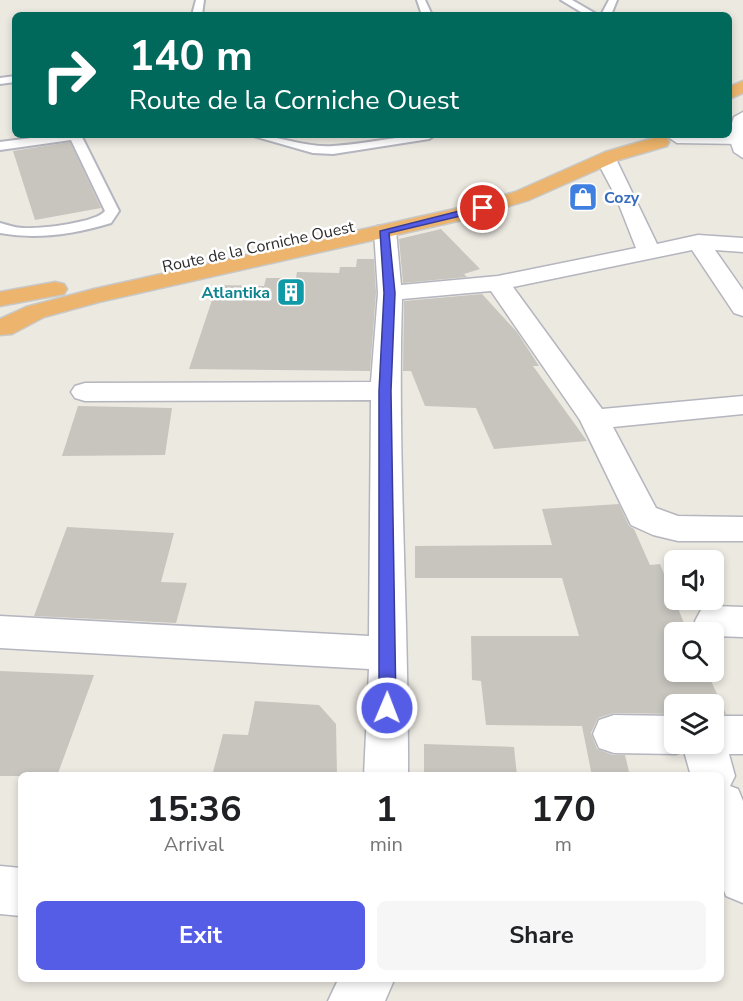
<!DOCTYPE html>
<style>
:root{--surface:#fff;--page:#f6f6f6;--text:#202124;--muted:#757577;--accent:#555ce5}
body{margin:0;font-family:"Nunito Sans",sans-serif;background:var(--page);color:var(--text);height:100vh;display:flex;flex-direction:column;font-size:22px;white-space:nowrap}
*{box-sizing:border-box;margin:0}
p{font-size:20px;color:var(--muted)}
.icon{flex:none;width:33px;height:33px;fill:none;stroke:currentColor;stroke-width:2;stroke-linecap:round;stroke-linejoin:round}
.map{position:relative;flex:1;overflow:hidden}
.panel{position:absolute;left:18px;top:772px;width:706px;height:210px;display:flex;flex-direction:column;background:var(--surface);border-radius:9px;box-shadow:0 3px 9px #0003}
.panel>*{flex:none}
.guide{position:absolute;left:12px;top:12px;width:720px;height:126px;border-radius:9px;box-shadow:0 3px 9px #0003;background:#00695c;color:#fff;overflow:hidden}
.controls{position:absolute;left:664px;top:550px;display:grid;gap:12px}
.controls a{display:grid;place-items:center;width:60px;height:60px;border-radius:9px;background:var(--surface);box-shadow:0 3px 9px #0003;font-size:30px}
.pin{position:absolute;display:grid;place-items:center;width:51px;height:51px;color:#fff;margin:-26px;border:3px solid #fff;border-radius:50%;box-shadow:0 2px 6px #0007}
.me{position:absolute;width:66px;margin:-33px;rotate:1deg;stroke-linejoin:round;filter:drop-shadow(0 0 4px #0008)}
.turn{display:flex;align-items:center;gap:21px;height:126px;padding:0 18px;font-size:27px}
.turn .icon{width:78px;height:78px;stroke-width:2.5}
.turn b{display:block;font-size:42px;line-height:51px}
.eta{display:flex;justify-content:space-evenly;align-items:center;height:102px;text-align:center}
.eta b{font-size:36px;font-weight:700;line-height:42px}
.button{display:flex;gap:12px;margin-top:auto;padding:12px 18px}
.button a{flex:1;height:69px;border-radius:9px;background:var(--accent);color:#fff;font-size:24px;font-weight:700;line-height:69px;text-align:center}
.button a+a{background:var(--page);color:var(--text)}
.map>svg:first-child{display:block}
</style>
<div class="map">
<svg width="743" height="1001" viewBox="0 0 743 1001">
<rect width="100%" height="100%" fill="#ece9e1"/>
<g fill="#c8c5bf">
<path d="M70,142L101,208L35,220L13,151Z"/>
<path d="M441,229L480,269L464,274L467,277L403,283L399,239Z"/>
<path d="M357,259H374L376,293L370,371L189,369L217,285L264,286L266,278H296L297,272L339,273L340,267H356Z"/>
<path d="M482,294L517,332L539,366H533L587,441L494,449L476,408L425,406L411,371H403L404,301Z"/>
<path d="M78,406L172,408L165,455L62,456Z"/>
<path d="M619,504L629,526L634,529L650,565L660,564L688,633H675V672H707L726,714H714V705H675V714L614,713L598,718L591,733L597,749L613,755H625L630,776H592L582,726L486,725L481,681L472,680L471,636H579L562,578H415V546L552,545L542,509Z"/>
<path d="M67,527L174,533L161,582L187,583L176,623L34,616Z"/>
<path d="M0,671L94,675L57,776H0Z"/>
<path d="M255,701L319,705L336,724L337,776H212L223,734L248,735Z"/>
<path d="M424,744L514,747L517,776H424Z"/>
</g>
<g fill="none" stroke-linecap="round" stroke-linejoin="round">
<g stroke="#b4b5be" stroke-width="4">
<g id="lane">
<path d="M196,0H204L202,15H192Z"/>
<path d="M417,0H425L432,15H422Z"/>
<path d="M561,0H572L598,15H586Z"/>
<path d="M609,0H617L611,15H601Z"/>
<path d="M15,76V82L0,84V78Z"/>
<path d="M54,135H81L119,211L111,223C75,234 37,240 0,233V223C8,225 16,228 23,228C39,229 96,223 105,211L71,140L0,150V142Z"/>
<path d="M250,135C278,135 305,148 333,146C367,144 400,135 435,135L429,139L333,154L313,153Z"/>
</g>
</g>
<g stroke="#b4b5be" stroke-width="3">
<g id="street">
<path d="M743,112V158L734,152L728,135L734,117Z"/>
<path d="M606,153L616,159L657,244L698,235L743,238V252L715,250L743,290V316L734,313L692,250L513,287L602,409L743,396V414L613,427L656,508L678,516L743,517V541H678L653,535L631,525L580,420L491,291L402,299C397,458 409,617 408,776H364L369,669L0,648V616L369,636L371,400L85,401L75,398L71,392L75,386L85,383L371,382L378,293L374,231L377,226H393L396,231L401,285L498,276L636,248L616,197L596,159Z"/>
<path d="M714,606L743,607V637L714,636V633L701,632L695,621L701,610Z"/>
<path d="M614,715L675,716V744H714V716H743V754H729L735,776L730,786L738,789L743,801V903L726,896L722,885V776H691L684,751L675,754L614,753L599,748L593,734L599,720Z"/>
<path d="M0,866L21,868V916L0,914Z"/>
<path d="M338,980H394L385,1001H328Z"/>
</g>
</g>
<g stroke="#b4b5be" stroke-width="3">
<path id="secondary" d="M737,134L743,136V144L677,143L668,137Z"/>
</g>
<g stroke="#c8c8c8" stroke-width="3">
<g id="highway">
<path d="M743,81V93L729,99V87Z"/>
<path d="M660,136L667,138L669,142L667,146L619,160L529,200L471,218L99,302L44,317L12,334L0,335V319L26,307L94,289L459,208L515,192L605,152Z"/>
<path d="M55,282L64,284L67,289L64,294L0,306V292Z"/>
</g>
</g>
<use href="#lane" fill="#fff" fill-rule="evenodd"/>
<use href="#street" fill="#fff" fill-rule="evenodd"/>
<use href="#secondary" fill="#fff" fill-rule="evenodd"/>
<use href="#highway" fill="#ecb46c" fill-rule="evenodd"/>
</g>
<path fill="#555ce5" stroke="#373c95" stroke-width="1.5" d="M483,205L486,206V210L389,233L395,293L391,391L396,708L394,714L387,716L381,714L379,708V391L384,293L380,231Z"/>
<defs>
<g id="shop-square" transform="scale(1.5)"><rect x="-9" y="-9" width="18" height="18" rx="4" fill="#3f7fe0" stroke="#fff"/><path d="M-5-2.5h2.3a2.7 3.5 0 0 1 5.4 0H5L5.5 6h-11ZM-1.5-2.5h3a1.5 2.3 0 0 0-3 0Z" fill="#fff"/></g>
<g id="building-square" transform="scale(1.5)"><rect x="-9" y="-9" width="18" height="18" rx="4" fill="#0f9aa8" stroke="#fff"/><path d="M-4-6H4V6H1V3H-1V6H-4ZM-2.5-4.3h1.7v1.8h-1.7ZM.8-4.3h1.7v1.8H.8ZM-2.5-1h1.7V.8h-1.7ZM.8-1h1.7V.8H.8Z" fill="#fff"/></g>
</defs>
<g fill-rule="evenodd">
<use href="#shop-square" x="583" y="197"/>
<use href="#building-square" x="291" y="292"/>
</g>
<g text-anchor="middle" stroke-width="5" stroke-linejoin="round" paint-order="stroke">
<g font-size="16" font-weight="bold" fill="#366cbe" stroke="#fff" text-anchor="start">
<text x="604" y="203">Cozy</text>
</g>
<g font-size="16" fill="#2c2c2c" stroke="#fff">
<text transform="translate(258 246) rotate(-12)" y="6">Route de la Corniche Ouest</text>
</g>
<g font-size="16" font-weight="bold" fill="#0d838f" stroke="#fff" text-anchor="end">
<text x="270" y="298">Atlantika</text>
</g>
</g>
</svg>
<div class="controls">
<a><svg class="icon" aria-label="sound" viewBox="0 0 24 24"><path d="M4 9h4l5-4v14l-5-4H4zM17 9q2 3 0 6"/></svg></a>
<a><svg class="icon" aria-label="search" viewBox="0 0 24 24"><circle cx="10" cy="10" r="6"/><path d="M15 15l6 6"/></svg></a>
<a><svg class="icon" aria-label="layers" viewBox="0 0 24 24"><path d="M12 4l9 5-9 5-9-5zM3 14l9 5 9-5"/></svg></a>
</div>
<div class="pin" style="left:483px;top:208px;background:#d93025"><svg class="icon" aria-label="arrive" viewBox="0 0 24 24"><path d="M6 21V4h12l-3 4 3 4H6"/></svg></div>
<svg class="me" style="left:387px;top:708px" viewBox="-20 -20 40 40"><circle r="17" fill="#555ce5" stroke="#fff" stroke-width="3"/><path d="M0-11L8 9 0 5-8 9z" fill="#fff"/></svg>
<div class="guide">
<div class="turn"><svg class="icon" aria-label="right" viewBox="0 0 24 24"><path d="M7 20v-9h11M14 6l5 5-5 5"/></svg><div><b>140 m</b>Route de la Corniche Ouest</div></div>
</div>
<section class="panel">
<div class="eta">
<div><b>15:36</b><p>Arrival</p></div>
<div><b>1</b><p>min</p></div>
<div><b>170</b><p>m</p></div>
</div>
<div class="button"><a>Exit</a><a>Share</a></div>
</section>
</div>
